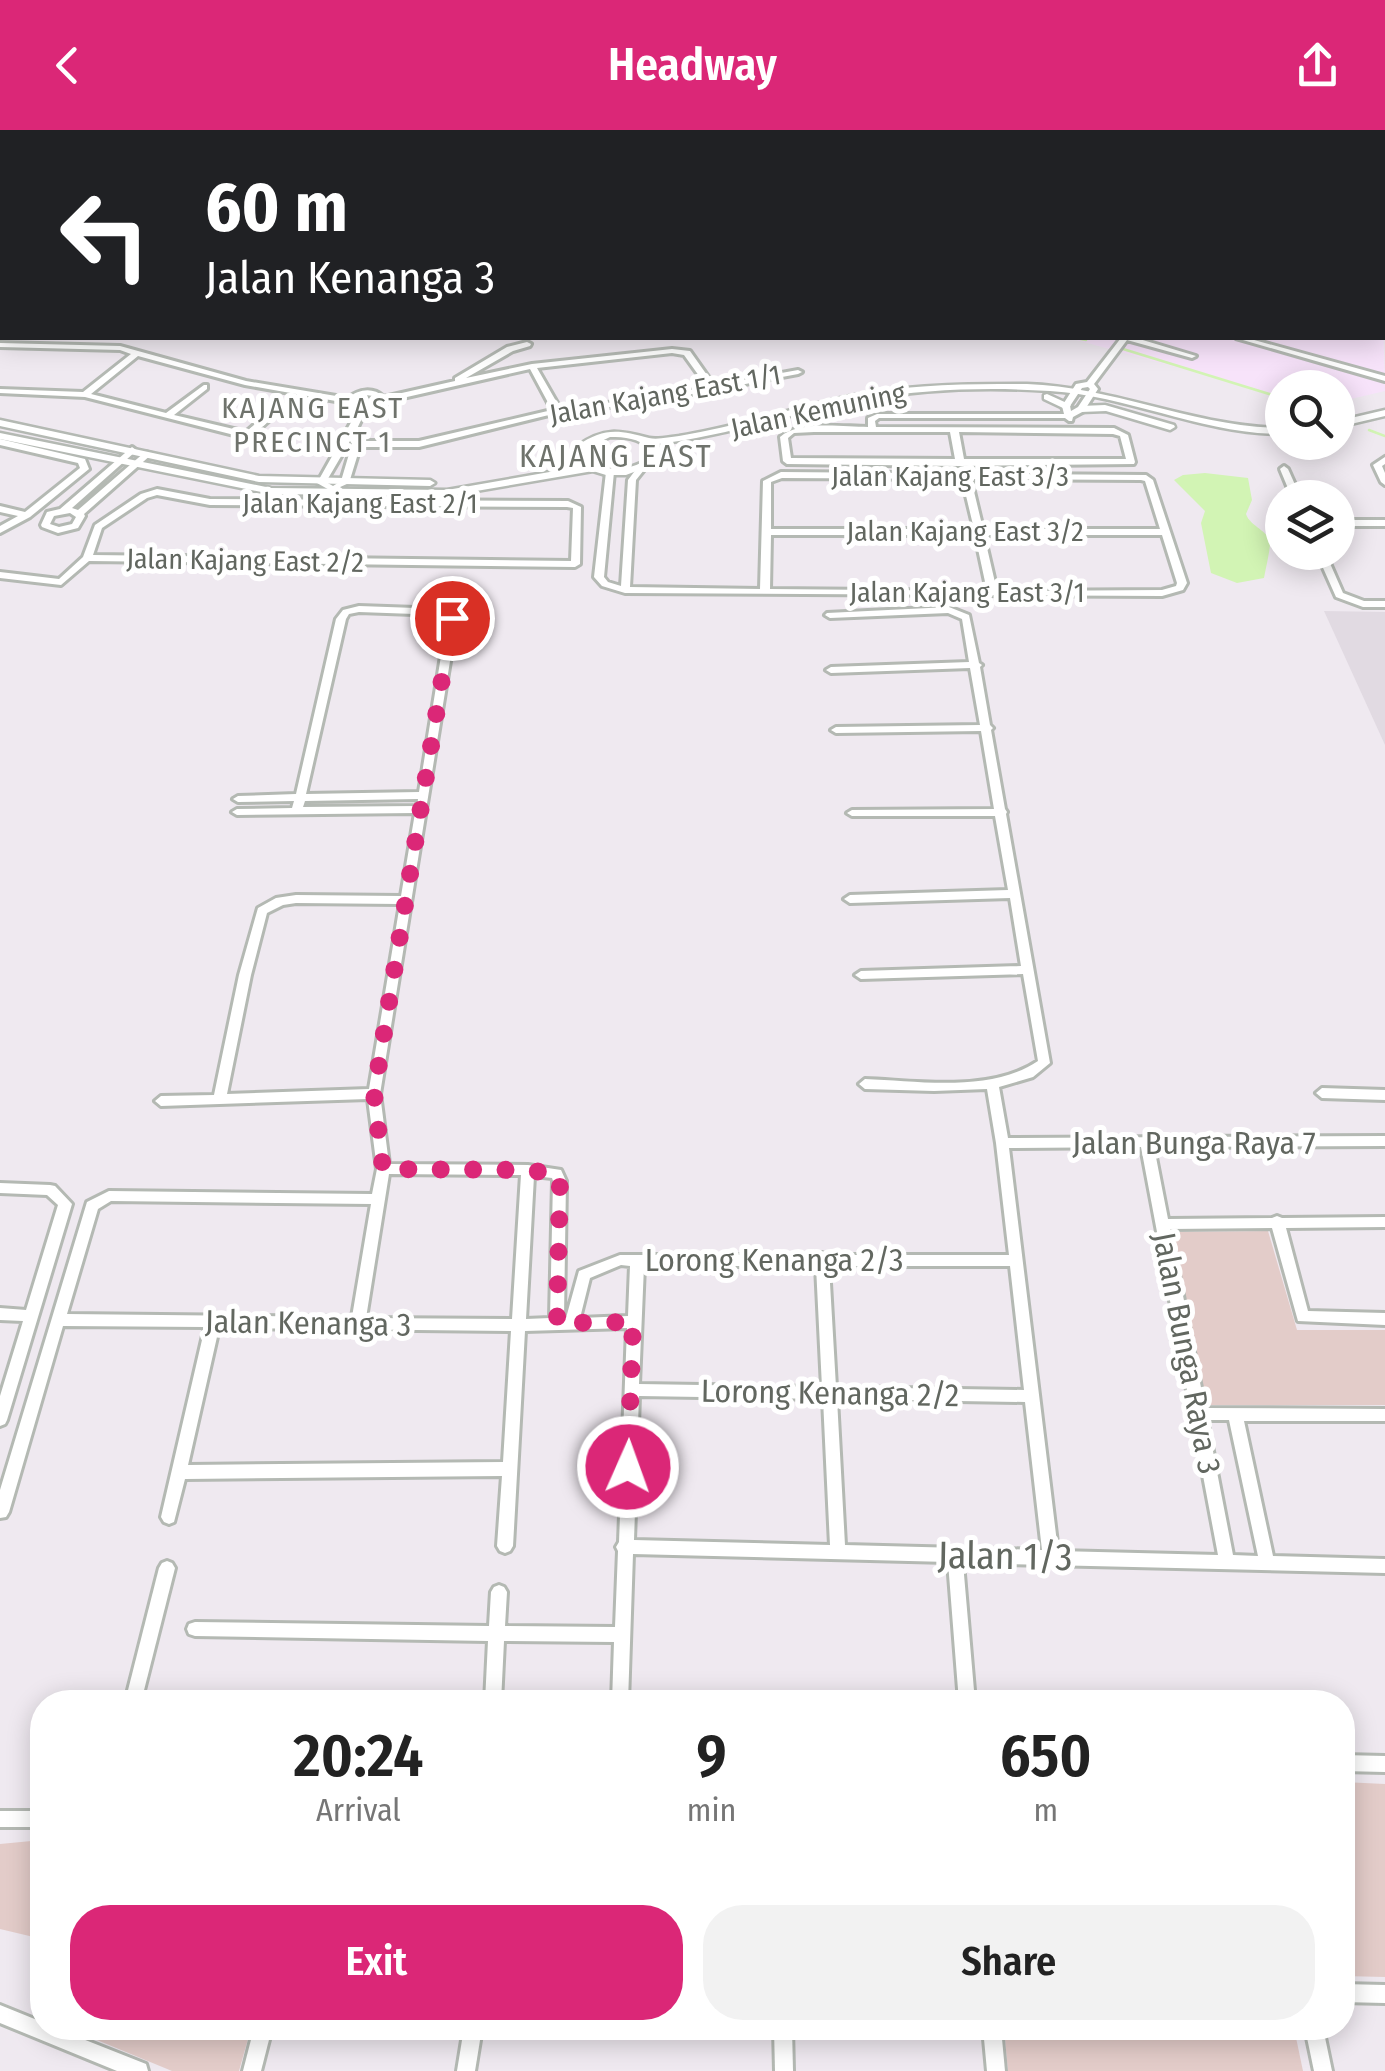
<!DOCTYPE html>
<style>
:root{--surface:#fff;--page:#f2f2f2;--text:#222;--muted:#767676;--accent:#db2777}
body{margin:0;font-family:"Fira Sans Condensed",sans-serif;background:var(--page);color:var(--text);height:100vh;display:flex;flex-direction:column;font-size:38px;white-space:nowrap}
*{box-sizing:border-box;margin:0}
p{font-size:32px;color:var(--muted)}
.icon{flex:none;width:55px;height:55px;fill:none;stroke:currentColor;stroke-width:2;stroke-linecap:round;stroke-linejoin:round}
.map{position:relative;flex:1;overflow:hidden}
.drawer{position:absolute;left:30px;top:1560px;width:1325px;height:350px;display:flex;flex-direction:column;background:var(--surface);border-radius:40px;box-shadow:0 5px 25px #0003}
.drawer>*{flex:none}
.guide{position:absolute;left:0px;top:0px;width:1385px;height:210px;box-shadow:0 5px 25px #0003;background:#202124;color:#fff;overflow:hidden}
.buttons{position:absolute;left:1265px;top:240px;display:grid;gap:20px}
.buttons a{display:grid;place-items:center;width:90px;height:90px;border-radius:50%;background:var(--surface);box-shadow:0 5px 25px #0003;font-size:50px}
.pin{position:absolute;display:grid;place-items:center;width:85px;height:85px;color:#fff;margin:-42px;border:5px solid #fff;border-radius:50%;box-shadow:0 2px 10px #0007}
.me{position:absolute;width:110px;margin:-55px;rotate:2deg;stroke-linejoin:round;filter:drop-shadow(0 0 8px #0008)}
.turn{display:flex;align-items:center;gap:35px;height:210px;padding:0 40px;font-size:45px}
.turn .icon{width:130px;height:130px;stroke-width:2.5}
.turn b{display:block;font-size:70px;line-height:85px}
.eta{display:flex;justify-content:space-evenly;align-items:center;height:170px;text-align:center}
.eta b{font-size:60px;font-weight:600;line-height:70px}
.action{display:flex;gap:20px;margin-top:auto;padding:20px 40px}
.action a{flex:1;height:115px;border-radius:40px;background:var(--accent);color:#fff;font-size:40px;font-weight:600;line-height:115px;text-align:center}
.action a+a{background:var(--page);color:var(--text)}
header{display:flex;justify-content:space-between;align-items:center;height:130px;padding:0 40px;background:var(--accent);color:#fff;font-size:45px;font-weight:600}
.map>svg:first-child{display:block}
</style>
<header><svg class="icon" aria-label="back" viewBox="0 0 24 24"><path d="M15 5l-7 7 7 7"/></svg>Headway<svg class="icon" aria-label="share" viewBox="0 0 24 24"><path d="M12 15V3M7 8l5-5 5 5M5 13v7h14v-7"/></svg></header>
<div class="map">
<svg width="1385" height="1941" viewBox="0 0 1385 1941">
<rect width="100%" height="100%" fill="#efe9f0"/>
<path fill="#f7e3fa" d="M1383,184L1385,261L1338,272V258H1282V266L1069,208H1382Z"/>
<path fill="#e1dae2" d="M1324,481L1385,482V615Z"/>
<g fill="#e3ccc9">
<path d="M1268,1101L1297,1200H1385V1275H1206L1173,1102Z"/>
<path d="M1343,1652L1385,1654V1847L1343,1846Z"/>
<path d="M42,1710V1809L0,1799V1714Z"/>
<path d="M68,1898H251L239,1941H172Z"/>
<path d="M1004,1898H1294L1303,1941H1008Z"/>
</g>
<path fill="#d2f4b4" d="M1205,343L1248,348L1252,370L1246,384C1250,397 1271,401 1270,415C1269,425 1266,437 1264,448L1237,453L1211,443L1201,393L1205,381L1174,350L1183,345Z"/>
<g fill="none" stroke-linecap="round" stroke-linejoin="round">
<g stroke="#d2f4b4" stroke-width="2.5">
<path d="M1076,208L1086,210"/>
<path d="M1123,219L1282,268"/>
<path d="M1369,300L1385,306"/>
</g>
<g stroke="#b4b9b3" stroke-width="6">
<g id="minor">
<path d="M1383,19H1385V23H1382Z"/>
<rect x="0" y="59" width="2" height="4"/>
<rect x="0" y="95" width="2" height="4"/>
<path d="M1382,113L1385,114V118H1382Z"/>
<rect x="0" y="125" width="2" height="8"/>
<path d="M1382,151L1385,152V156H1382Z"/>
<rect x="0" y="171" width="2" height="4"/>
<rect x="1382" y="188" width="3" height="5"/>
<path d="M1121,208H1136L1196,226L1192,228L1127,210L1094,254L1098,259L1084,281L1073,287L1072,291H1069L1065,288H879L875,291L876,297L1114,298L1128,305L1135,332L1134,334L960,336L787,334L783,331L780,307C799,290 843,297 868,297V288L877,284H1064L1062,276L1076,254L1087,252ZM1088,257L1090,259L1078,277L1071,281L1070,276L1082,258ZM814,302H950L955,329L791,328L788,308L794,303ZM959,302L1113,304L1120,306L1126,329H964Z"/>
<path d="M1236,208H1247L1385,246V251Z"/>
<path d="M527,212L531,214L530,216L513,221L466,248L532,234L672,219L690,221L714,255L798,240L802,242L798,244L644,273L557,283L419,317H360L349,353L338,358L344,363L340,366L317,353L358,280L347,273L245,255L138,226L91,264L166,283L204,255H207V259L174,285L242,301H247L278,274L285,276L252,306L242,307L85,267L0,263V259L83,262L131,224L120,220L0,217V213L120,216L246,251L348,268C359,259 373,257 384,267L455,251V248L507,217ZM672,223L684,225L707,257L644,269L560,278L537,238ZM530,239L552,280L419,311H359L356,307H353L366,280L379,278L385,272ZM366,265L373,266L378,270L374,274L361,275L355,271ZM350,311L352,314L341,351L333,356L326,352Z"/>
<path d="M0,309L85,329L89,339L30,387L0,403V396L18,386L0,382V376L25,382L80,338L78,333L0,315Z"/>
<path d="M132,317L136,320L135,322L72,378L78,380L145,322L152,324L84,384L85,386L78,398L58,403L42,397L41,395L47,382L60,379ZM70,383L76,387L72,394L59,397L50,394L54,386Z"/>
<path d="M1385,327V334L1382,336L1385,343V355L1381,352L1373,335Z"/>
<path d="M1284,336L1288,339L1301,368H1292L1280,339Z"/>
<path d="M640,337L644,340L636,350L630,457L760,459L763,351L781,342L1146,345L1153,350L1187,453L1183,460L1162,466L625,463L602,456L594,447L606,342L610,339L614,342L604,447L608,452L621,456L628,350L637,338ZM782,348L962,349L974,399H771V352ZM971,349L1141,350L1145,351L1160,399H983ZM771,405H975L987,461L770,459ZM984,405H1162L1177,453L1176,456L1162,460L997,461Z"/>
<path d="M157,359L210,369L568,371L581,377L580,434L575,437L89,431L61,455L0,448V442L59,449L83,427L95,395L141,364ZM157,365L210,375L567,377L573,378L571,431L93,425L102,398L147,368Z"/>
<rect x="1338" y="390" width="47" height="6"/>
<path d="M1316,422H1325L1343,463L1364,471H1385V477H1363L1336,467Z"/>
<path d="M359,476L444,479L457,488L380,964L389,1034L528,1035L561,1040L566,1051L564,1188H566L579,1141L620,1125H817L822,1123L827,1125H1009L996,1013L987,959L934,961L865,959L859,954L865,949C919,951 991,963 1038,931L1023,844L861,849L855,845L861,841L1021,836L1010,768L850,773L844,769L850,765L1008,760L995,686H852L847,683L852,680L994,679L981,601L836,603L831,600L836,597L980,595L970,538L831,543L826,540L831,537L969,532L962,489L948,483L830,488L825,485L827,483L949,477L969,485L979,533L982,535L980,537L990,595L993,598L991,600L1005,679L1007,682L1006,684L1050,933L1033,947L999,957L1008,1008L1385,1006V1016L1154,1017L1168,1089L1272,1088L1277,1086L1282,1088L1385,1087V1097L1286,1098L1308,1181L1385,1183V1195L1298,1191L1272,1098L1170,1099L1205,1278L1385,1279V1291H1244L1273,1426L1385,1429V1443L963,1433L975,1572H959L948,1432L633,1424L628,1572H612L614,1512L504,1511L501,1572H485L488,1511L195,1506L189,1504L187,1499L189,1494L195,1492L489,1496L491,1462L494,1457L499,1455L504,1457L507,1462L505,1496L615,1497L618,1421L616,1417L619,1412L627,1198L525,1201L513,1416L510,1421L505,1423L500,1421L497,1416L502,1346L185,1349L174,1392L169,1394L164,1392L161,1387L205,1197L63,1196L9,1382L6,1387L0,1388V1360L87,1072L109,1061L372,1064L377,1039L368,969L161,976L155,971L161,966L214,965L239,845L258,778L276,768L296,765L401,766L415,683L237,685L232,682L237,679L292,678L294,671L238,672L233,669L238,666L296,664L336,489L343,480ZM359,482L442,485L447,489L419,662L306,664L346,489L349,484ZM418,669L417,676L303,677L305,671ZM296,773L400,774L369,959L227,964L251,845L267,783L283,775ZM1141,1017L1218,1425L1058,1421L1009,1018ZM389,1044L521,1045L512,1189L366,1188ZM534,1046L552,1048L553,1051L550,1188L526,1189ZM111,1071L371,1074L352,1187L67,1184L98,1079ZM621,1135L630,1136L628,1186L580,1188L590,1148ZM644,1136H816L822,1257L639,1254ZM829,1136H1010L1024,1260L836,1257ZM219,1198L511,1201L503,1332L188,1335ZM639,1266L823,1269L830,1415L634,1410ZM837,1269L1025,1272L1042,1420L845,1415ZM1207,1290H1229L1258,1426L1233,1425Z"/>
<path d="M1322,958L1385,960V970L1322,968L1316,963Z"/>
<path d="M0,1053L50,1055L55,1056L72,1074L7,1290L5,1294L0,1296V1266L23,1191L0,1190V1178L26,1180L58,1075L47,1065L0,1063Z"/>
<path d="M167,1431L172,1433L175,1438L141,1572H125L159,1438L162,1433Z"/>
<path d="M1342,1625L1385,1626V1642L1342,1641Z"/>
<rect x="0" y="1681" width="42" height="16"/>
<path d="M1342,1854L1385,1855V1873L1342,1872Z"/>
<path d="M0,1875L42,1892V1898H55L146,1934L148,1941H117L0,1893Z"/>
<path d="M254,1898H272L261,1941H243Z"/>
<path d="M464,1898H482L475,1941H457Z"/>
<path d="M774,1898H792L793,1941H775Z"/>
<path d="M983,1898H1001L1005,1941H987Z"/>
<path d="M1305,1898H1323L1332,1941H1314Z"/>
</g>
</g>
<g stroke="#b4b9b3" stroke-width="5">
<g id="tertiary">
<path d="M1064,0H1072L1070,2H1062Z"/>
<path d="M1027,254C1115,257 1194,297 1282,298V304C1202,304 1130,266 1050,261C990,257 926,259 867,269C796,281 728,306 657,314L660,318L659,325L699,312L704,315L626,345H606L593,341L447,366L271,364L0,309V303L271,358L447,360L584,336L575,328L577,316C604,297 619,300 649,308C657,310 670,307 679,306C742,296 803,274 866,263C919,254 974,254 1027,254ZM610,307C625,307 638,308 650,319L648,329C627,342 605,343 585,327L587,318Z"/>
<path d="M1047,264L1069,274L1071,276L1063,278L1044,269V265Z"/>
<path d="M1105,275L1174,295L1175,297L1170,300L1106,281L1081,282L1076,279L1081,276Z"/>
<path d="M1385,280V286L1338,297V291Z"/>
<path d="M0,290L259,346L430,350L435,353L430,356L259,352L0,296Z"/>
</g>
</g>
<g stroke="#cc72e0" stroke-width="5">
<g id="primary">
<path d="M944,0H957L958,2H946Z"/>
<path d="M964,0H978L979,2H966Z"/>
<path d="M1382,171L1385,172V180L1382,179Z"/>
</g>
</g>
<use href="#minor" fill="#fff" fill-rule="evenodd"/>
<use href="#tertiary" fill="#fff" fill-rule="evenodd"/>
<use href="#primary" fill="#f1b8f5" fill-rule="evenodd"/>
</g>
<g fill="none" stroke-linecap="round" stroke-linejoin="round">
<path stroke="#db2777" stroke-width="18" stroke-dasharray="0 32.4" d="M452,488L374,964L383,1039L528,1040L556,1044L560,1051L557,1193L633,1192L628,1337"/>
</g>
<g text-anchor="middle" stroke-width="10" stroke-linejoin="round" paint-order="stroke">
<g font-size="28" fill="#626760" stroke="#fff">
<text transform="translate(665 264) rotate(-10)" y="10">Jalan Kajang East 1/1</text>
<text transform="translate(818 280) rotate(-12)" y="10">Jalan Kemuning</text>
<text x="950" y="356">Jalan Kajang East 3/3</text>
<text x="360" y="383">Jalan Kajang East 2/1</text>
<text x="965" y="411">Jalan Kajang East 3/2</text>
<text transform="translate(245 430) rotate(1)" y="10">Jalan Kajang East 2/2</text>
<text x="967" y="472">Jalan Kajang East 3/1</text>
</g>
<g font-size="30" letter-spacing="2.5" fill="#6f736c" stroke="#fff">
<text x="313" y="288">KAJANG EAST<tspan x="313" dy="34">PRECINCT 1</tspan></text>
</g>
<g font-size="32" letter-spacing="2.5" fill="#6f736c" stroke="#fff">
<text x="616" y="337">KAJANG EAST</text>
</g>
<g font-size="32" fill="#626760" stroke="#fff">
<text x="1194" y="1024">Jalan Bunga Raya 7</text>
<text x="774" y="1141">Lorong Kenanga 2/3</text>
<text transform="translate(308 1193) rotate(1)" y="11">Jalan Kenanga 3</text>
<text transform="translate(1187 1223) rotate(79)" y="11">Jalan Bunga Raya 3</text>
<text transform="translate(830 1263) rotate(1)" y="11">Lorong Kenanga 2/2</text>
</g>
<g font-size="38" fill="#626760" stroke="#fff">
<text transform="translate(1005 1426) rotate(1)" y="13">Jalan 1/3</text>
</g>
</g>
</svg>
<div class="buttons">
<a><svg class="icon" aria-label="search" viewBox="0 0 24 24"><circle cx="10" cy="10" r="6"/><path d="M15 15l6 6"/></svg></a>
<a><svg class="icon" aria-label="layers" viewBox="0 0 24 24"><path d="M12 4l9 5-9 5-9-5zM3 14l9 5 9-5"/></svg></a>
</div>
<div class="pin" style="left:452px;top:488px;background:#d93025"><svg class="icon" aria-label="arrive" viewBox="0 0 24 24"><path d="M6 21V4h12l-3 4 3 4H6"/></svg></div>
<svg class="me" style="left:628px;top:1337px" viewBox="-20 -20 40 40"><circle r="17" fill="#db2777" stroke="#fff" stroke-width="3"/><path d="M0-11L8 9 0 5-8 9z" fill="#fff"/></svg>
<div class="guide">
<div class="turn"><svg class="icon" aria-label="left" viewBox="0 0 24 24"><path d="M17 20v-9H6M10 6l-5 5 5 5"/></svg><div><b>60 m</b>Jalan Kenanga 3</div></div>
</div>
<section class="drawer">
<div class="eta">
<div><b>20:24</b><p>Arrival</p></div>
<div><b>9</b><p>min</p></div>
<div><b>650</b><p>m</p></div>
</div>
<div class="action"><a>Exit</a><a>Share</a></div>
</section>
</div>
